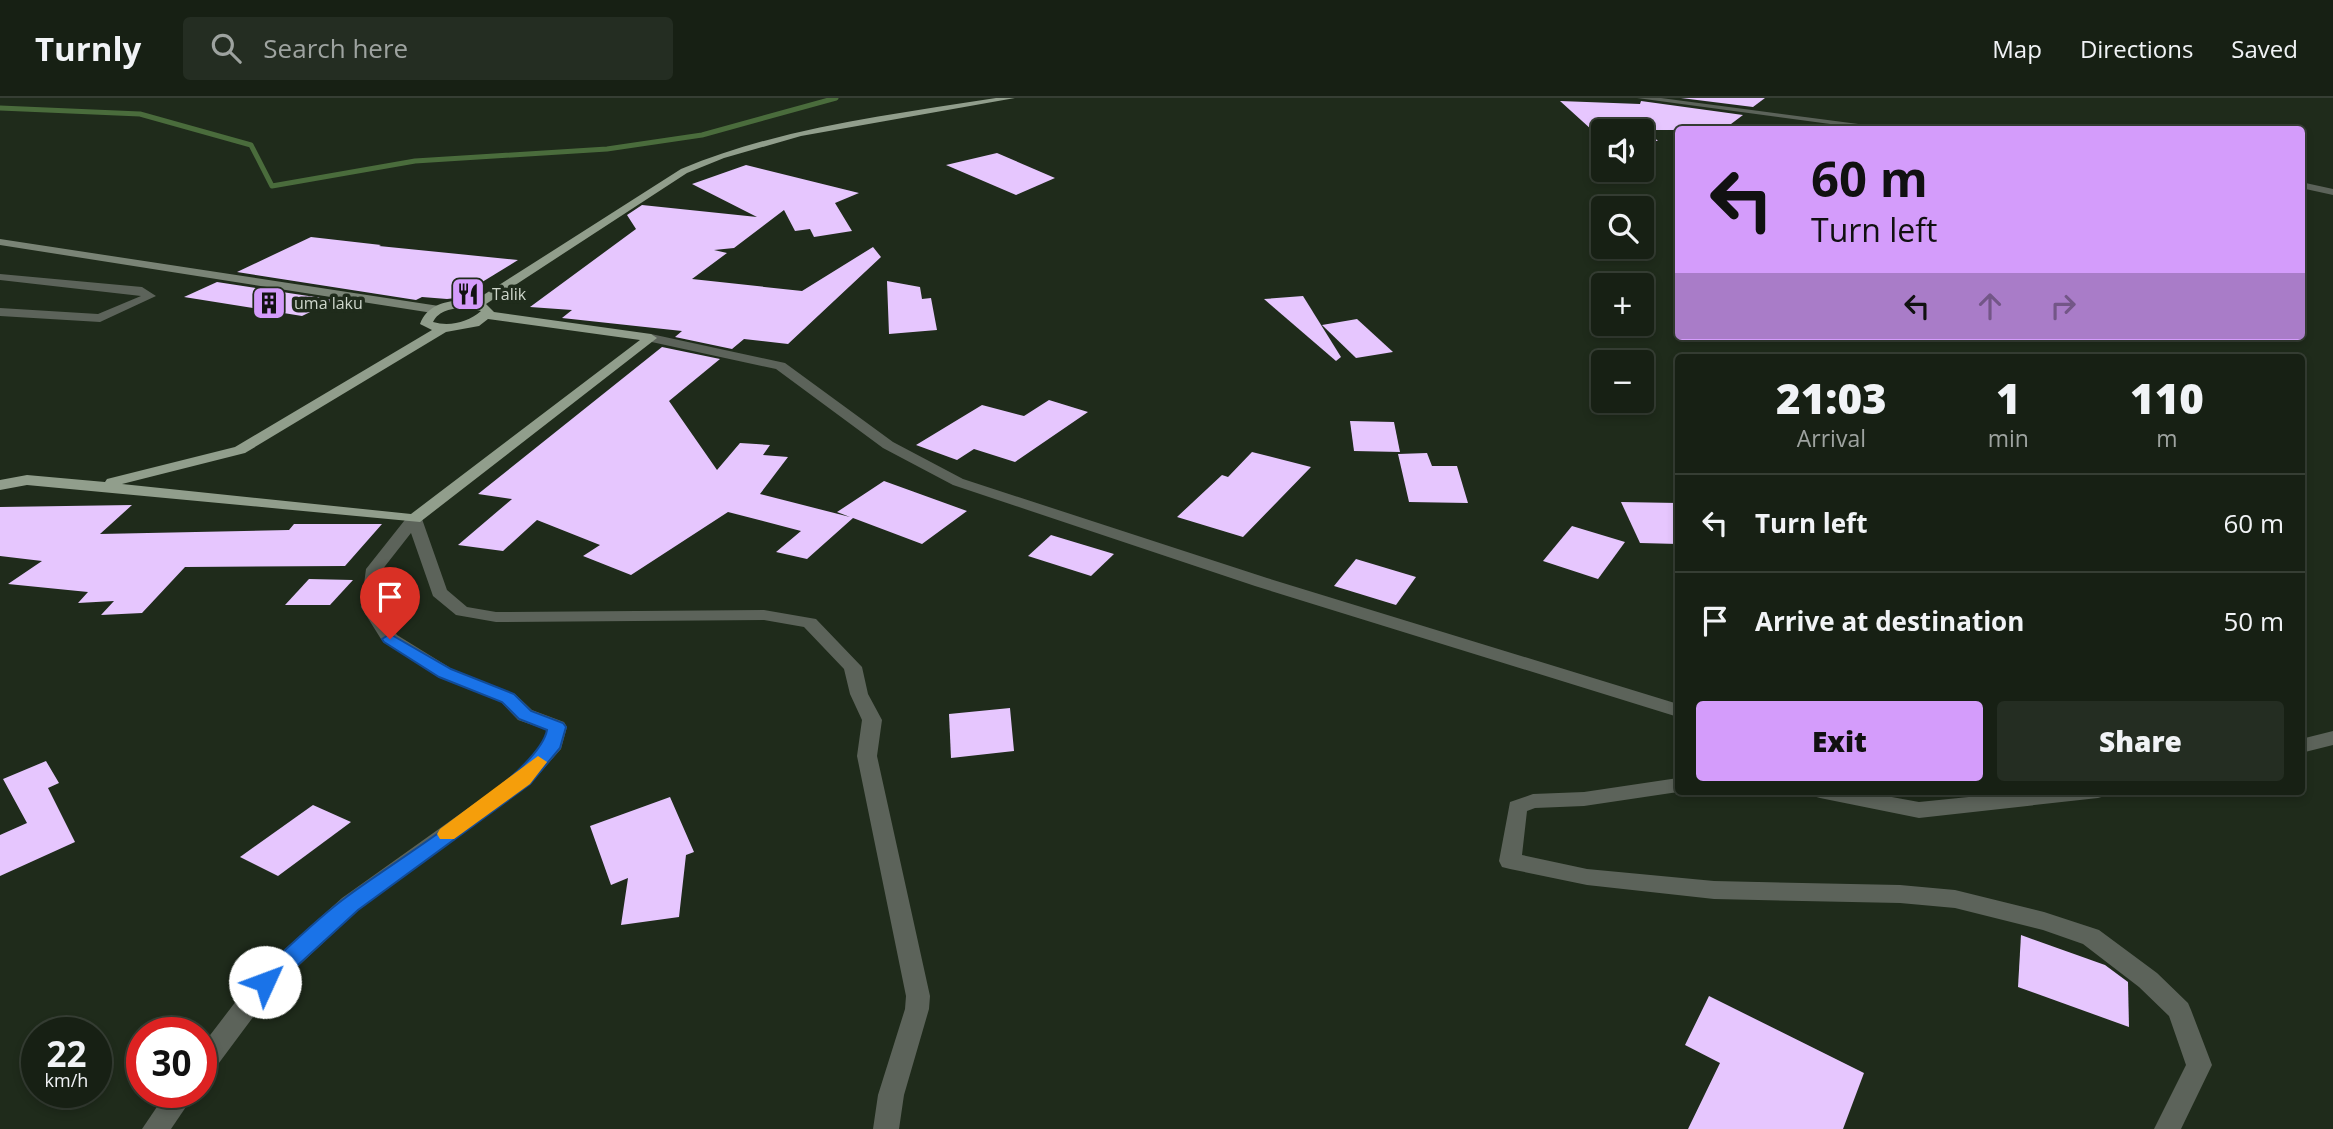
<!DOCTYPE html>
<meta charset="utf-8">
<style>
:root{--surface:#172014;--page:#242d22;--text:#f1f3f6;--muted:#9ea3a0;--line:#363e34;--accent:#d49cfb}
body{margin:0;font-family:"Open Sans",sans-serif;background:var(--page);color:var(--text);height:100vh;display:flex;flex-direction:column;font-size:26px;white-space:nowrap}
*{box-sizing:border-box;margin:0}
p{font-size:23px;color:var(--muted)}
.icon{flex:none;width:38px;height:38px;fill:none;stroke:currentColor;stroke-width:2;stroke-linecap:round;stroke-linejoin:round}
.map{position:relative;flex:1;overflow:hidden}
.sheet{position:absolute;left:1675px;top:256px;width:630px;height:441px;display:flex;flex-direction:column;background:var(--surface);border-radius:7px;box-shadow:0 4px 10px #0003,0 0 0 2px var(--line)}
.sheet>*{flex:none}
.hud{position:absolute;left:1675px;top:28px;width:630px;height:214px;border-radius:7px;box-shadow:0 4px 10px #0003,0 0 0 2px var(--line);background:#d49cfb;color:#111;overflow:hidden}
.controls{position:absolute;left:1591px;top:21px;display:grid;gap:14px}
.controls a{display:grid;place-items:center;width:63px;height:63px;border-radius:7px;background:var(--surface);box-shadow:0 4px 10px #0003,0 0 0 2px var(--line);font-size:35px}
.speed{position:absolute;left:21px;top:919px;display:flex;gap:14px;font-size:35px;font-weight:700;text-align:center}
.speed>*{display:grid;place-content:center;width:91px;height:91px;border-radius:50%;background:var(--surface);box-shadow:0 4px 10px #0003,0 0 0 2px var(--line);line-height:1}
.speed small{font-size:18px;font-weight:400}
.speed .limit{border:10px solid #d22;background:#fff;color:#111}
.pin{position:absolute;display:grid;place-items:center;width:60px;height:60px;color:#fff;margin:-72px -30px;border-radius:50% 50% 50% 0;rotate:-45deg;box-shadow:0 0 7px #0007}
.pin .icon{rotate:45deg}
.me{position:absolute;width:77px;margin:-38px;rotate:47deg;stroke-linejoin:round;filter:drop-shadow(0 0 5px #0008)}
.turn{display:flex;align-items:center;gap:24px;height:147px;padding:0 21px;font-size:32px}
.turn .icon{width:91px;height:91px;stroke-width:2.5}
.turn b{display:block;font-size:49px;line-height:60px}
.lanes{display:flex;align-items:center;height:66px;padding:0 21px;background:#0003;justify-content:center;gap:35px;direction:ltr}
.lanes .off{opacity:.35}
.eta{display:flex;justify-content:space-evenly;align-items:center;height:119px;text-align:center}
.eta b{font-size:42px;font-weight:800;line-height:49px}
.cta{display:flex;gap:14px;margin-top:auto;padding:14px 21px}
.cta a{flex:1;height:80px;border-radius:7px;background:var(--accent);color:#111;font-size:28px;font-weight:800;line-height:80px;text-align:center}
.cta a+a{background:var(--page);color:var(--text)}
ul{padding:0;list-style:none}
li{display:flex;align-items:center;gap:21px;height:98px;padding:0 21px;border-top:2px solid var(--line)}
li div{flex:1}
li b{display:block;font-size:26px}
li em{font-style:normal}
header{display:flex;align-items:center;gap:42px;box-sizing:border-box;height:98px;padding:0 35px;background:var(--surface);border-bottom:2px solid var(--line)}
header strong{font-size:33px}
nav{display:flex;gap:38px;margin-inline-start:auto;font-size:24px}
.search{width:490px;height:63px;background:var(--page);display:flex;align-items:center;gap:18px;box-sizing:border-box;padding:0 24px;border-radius:7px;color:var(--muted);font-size:26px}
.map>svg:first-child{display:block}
</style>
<header>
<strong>Turnly</strong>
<div class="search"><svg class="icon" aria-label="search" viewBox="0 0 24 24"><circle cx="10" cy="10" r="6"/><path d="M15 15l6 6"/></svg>Search here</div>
<nav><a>Map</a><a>Directions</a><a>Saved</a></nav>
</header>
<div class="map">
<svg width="2333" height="1031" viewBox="0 0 2333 1031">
<rect width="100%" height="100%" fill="#1f2b1b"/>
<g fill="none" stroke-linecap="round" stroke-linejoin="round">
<path stroke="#4a6c3c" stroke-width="5" d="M0,10L140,16L251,47L272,88L415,63L607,51L702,37L836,0"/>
</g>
<g fill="#e6c6fe">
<path d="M1681,0H1765L1753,9Z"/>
<path d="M1560,3L1640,6L1641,3L1743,17L1723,32H1646L1658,43H1642V33H1603V42Z"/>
<path d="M997,55L1055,80L1016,97L946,67Z"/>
<path d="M746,67L859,95L835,105L852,133L814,139L810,131L795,133L784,112L734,150L714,152L727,155L692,181L802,193L873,149L881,159L788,246L744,241L732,251L675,239L682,233L562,220L572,212L530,209L636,131L627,117L642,107L757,119L692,86Z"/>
<path d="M311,139L381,147L379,148L518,162L456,200L447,201L422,199L416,202L237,174Z"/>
<path d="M887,183L920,189L922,201L931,200L937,232L889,236Z"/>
<path d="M217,184L335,202L302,218L184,199Z"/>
<path d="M1303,198L1341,259L1336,263L1264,201Z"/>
<path d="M1357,221L1393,254L1356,260L1322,227Z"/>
<path d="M662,249L720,261L669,303L717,372L740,345L770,347L763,357L788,359L760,396L850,419L837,414L884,383L967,413L922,446L853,420L807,461L776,454L801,433L728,414L631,477L583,458L600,447L537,422L503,453L458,447L512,401L478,396Z"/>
<path d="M1049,302L1088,314L1015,364L974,351L957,362L916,347L982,307L1024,318Z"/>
<path d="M1350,323L1394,324L1400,354L1354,353Z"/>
<path d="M1252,354L1311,369L1243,439L1177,419L1222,377L1228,379Z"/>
<path d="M1427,355L1432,368H1457L1468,405L1409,404L1398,356Z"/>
<path d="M1621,404L1678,405V446L1640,445Z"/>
<path d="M132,407L100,436L289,432L294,426H382L345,468L185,469L142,515L101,517L114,503L78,505L88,494L8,486L42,463L0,458V409Z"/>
<path d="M1572,428L1625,444L1598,481L1543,463Z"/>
<path d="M1051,437L1114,456L1091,478L1028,458Z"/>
<path d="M1356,461L1416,479L1396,507L1334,488Z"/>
<path d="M309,481L353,482L330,507H285Z"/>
<path d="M1010,610L1014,653L951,660L949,616Z"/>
<path d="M46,663L59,685L48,690L75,744L0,778V737L27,725L3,681Z"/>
<path d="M670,699L694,754L686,757L679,819L621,827L628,780L611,787L590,728Z"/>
<path d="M313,707L351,724L278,778L240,759Z"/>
<path d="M2021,837L2105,867L2128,884L2129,929L2018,889Z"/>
<path d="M1709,898L1864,975L1843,1031H1688L1720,965L1685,947Z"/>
</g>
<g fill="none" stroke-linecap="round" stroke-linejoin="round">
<g fill="#5c635a" fill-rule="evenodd">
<path d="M1637,0H1661L1904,32H1875Z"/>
<path d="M2301,84L2333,91V97L2301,90Z"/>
<path d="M0,176L142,189L156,198L100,224L0,218V210L98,216L141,198L0,182Z"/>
<path d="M651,236L785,265L893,344L963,381L1267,480L1678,606V619L1255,488L953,387L883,350L776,271L647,243L645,240Z"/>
<path d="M414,416L422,421L447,492L467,509L496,514L764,512L816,521L862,569L868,596L882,622L877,658L930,898L929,911L904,997L899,1031H873L878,997L905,911L906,898L857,658L862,622L850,596L844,571L804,529L764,522L496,524L456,517L433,498L411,435L382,472L379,509L397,537L452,571L515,596L532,612L564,624L567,629L561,651L530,686L358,812L274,891L210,977L201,980V949L256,877L342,800L516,676L544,644L547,632L518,622L501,604L438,579L381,541L361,509L366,471L408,418Z"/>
<path d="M2333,633V647L2301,655V641Z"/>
<path d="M1678,680V693H1682L1678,694L1584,708L1535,710L1527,713L1522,757L1587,771L1714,783L1900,787L1955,792L2044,814L2099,832L2157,875L2188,905L2191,912L2212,967L2181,1031H2154L2186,967L2169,918L2139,889L2083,846L2043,832L1955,810L1900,805L1714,801L1587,787L1510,771L1502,769L1499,763L1510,704L1533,696L1584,694Z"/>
<path d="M1810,693H1859L1919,704L2028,693H2108L2105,698L2098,700L1919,720L1820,700L1813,698Z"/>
<path d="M167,994H196L171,1031H142Z"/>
</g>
<path fill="#7a8476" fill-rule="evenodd" d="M0,141L439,208L445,212L439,216L0,147Z"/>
<path fill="#919e8c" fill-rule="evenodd" d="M996,0H1015L801,38L724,60L687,75L486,206L494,214L651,236L657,240L420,424L27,387L0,392V382L27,377L105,384L107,381L235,349L432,232L420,226C428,204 453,201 474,203L681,71C782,29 889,17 996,0ZM464,209L481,213C468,224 450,229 433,224C439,212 452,211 464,209ZM488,221L640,242L411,416L122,386L245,355L446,234L479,228Z"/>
</g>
<path fill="#1a73e8" stroke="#114b97" stroke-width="2" d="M390,536L451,571L514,596L531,613L563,625L566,629L560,650L530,686L358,812L273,890L265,893L257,890L254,884L257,878C286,852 314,823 345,800C386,768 539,677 547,632L519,621L502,604L439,579L384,544L382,541Z"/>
<path fill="#f59e0b" d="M538,658L547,664L530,686L454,741H440L437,736L440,731Z"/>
<defs>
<g id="restaurant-square" transform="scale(1.75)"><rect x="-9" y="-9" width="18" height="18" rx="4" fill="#d49cfb" stroke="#1f2b1b"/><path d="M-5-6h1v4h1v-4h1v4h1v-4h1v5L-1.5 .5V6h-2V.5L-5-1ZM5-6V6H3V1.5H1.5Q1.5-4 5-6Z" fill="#111"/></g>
<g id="building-square" transform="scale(1.75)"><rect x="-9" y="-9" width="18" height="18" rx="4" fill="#d49cfb" stroke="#1f2b1b"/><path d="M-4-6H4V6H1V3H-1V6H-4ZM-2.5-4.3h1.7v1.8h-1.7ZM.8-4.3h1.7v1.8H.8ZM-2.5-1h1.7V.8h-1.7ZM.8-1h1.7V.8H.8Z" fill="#111"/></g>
</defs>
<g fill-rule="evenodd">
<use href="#restaurant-square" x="468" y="196"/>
<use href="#building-square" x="269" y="205"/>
</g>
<g text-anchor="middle" stroke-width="7" stroke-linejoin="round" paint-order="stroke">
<g font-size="16" fill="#ced6cb" stroke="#1f2b1b" text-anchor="start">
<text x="492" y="202">Talik</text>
<text x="294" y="211">uma laku</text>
</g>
</g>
</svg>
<div class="controls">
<a><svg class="icon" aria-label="sound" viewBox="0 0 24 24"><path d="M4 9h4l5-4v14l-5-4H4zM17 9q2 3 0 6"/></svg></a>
<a><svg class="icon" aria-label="search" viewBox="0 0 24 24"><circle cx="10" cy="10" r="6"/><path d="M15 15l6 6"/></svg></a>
<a>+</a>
<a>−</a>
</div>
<div class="speed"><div>22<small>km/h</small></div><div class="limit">30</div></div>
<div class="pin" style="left:390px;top:541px;background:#d93025"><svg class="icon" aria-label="arrive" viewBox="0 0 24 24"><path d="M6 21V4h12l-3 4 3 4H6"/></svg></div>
<svg class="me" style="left:265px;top:884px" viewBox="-20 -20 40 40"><circle r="19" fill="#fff"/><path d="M0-13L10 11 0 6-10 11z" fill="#1a73e8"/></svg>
<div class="hud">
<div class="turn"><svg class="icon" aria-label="left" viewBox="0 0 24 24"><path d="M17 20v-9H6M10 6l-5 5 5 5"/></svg><div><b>60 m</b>Turn left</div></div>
<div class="lanes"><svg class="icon" aria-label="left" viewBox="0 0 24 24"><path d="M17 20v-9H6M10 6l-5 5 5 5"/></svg><svg class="icon off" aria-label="ahead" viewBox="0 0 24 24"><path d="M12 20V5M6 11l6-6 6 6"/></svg><svg class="icon off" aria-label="right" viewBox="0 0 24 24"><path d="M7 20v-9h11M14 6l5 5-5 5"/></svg></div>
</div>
<section class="sheet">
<div class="eta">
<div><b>21:03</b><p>Arrival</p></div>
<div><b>1</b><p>min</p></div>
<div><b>110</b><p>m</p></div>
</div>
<ul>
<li><svg class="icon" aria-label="left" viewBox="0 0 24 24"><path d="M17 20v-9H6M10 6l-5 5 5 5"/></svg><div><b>Turn left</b></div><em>60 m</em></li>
<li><svg class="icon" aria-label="arrive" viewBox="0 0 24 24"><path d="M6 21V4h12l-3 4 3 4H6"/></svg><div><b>Arrive at destination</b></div><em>50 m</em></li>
</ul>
<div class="cta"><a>Exit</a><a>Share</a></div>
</section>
</div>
